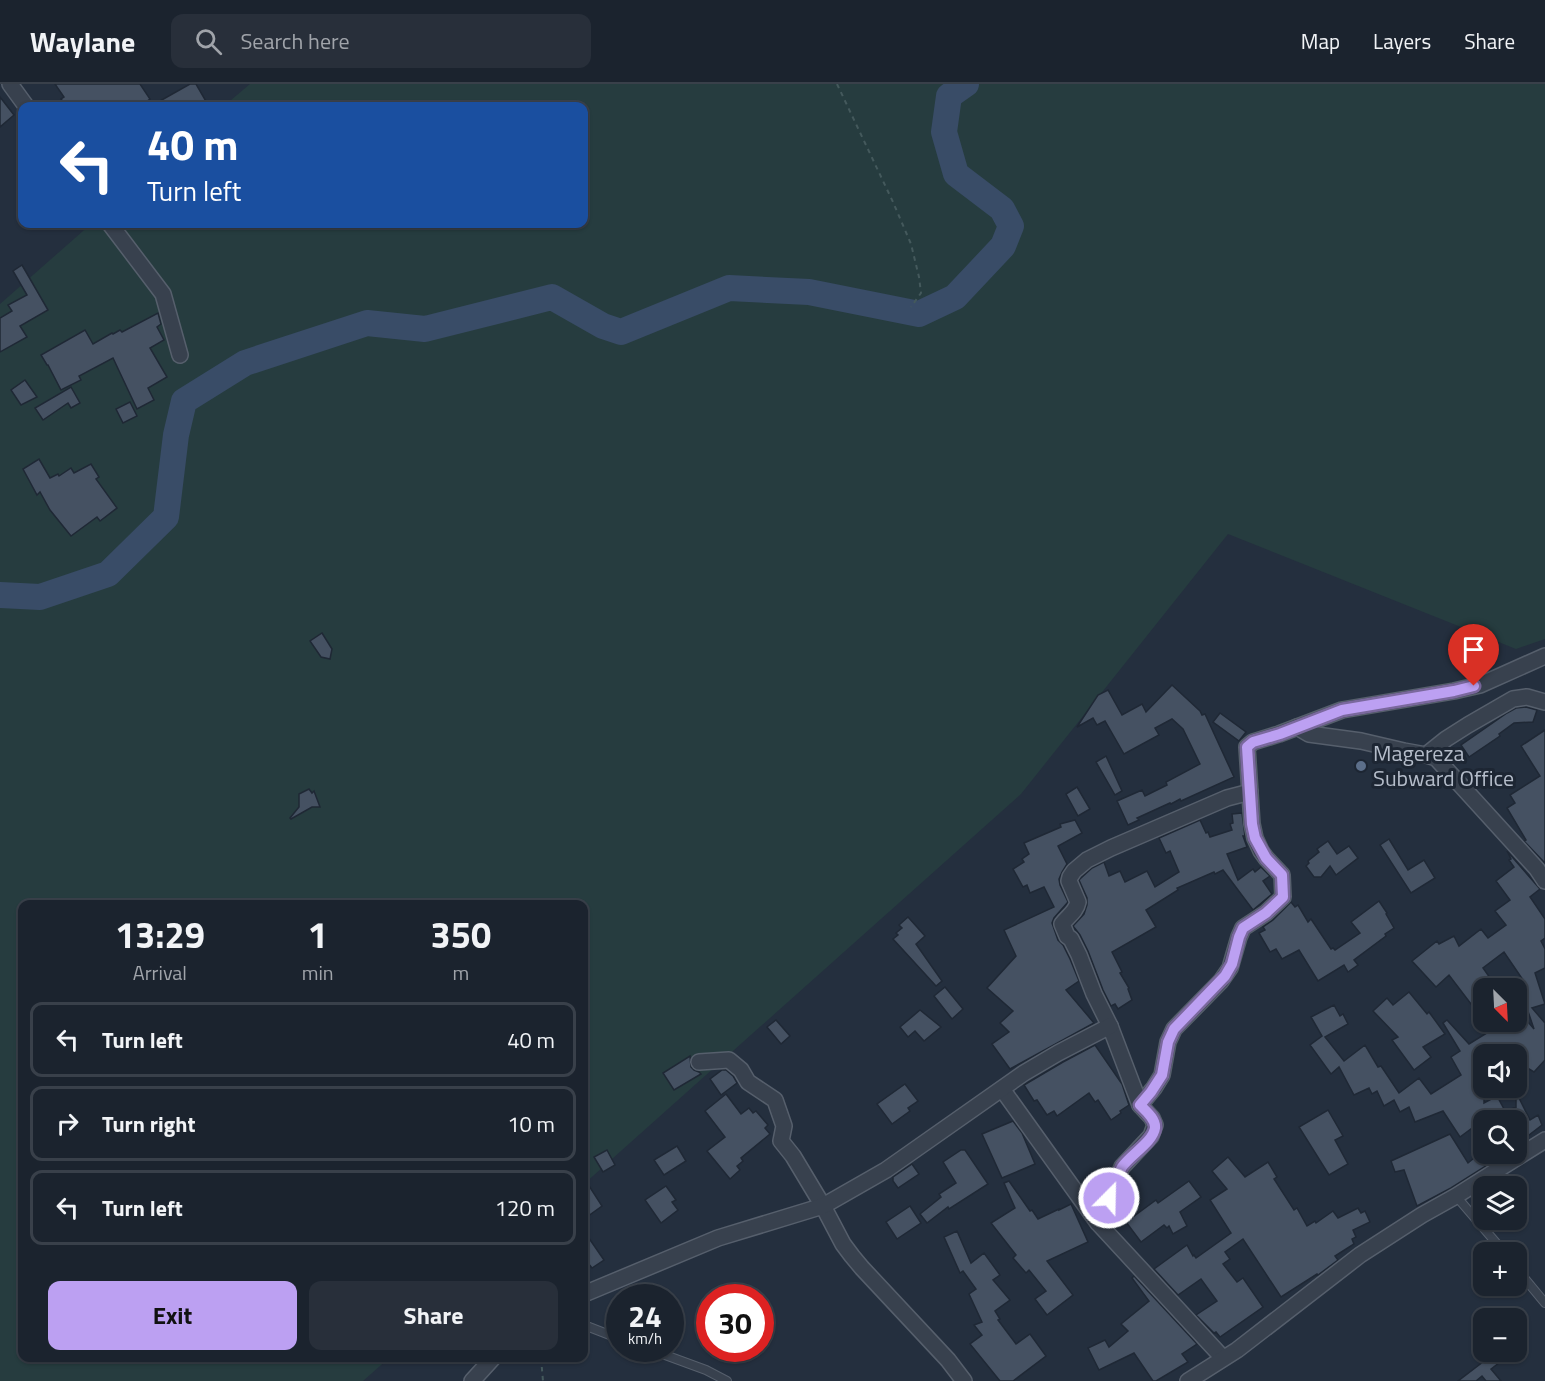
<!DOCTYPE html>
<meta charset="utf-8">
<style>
:root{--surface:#1b232e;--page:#282f3a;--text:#f1f3f6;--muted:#a0a4aa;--line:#39404a;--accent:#bca0f2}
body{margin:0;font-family:"Titillium Web",sans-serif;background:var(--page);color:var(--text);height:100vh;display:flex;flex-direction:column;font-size:22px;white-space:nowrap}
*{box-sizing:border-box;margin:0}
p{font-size:20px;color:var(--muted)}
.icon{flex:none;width:33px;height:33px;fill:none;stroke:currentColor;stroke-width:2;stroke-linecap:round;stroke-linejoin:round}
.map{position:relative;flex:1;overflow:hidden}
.panel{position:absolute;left:18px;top:816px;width:570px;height:462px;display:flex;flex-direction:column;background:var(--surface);border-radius:12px;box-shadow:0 2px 4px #0004,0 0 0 2px var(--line)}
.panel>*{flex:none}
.top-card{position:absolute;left:18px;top:18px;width:570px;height:126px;border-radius:12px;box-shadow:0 2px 4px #0004,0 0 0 2px var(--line);background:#1a4fa0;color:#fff;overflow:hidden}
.needle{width:39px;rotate:156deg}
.buttons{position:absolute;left:1473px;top:894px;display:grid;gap:12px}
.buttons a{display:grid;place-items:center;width:54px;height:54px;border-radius:12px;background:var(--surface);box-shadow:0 2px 4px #0004,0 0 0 2px var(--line);font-size:30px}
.speed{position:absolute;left:606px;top:1200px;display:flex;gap:12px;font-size:30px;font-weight:700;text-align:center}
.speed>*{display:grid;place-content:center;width:78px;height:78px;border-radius:50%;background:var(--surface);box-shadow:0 2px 4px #0004,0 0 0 2px var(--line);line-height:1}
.speed small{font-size:15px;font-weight:400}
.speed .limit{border:9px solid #d22;background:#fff;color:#111}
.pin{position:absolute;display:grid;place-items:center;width:51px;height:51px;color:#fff;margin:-62px -26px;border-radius:50% 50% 50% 0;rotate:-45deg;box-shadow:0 0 6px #0007}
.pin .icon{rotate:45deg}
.me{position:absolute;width:66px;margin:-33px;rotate:23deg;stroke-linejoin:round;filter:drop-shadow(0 0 4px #0008)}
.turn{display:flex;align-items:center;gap:21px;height:126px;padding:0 30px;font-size:27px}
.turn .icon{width:78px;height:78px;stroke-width:2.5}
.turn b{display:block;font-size:42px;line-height:51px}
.eta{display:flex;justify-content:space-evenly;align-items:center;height:102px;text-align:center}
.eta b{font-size:36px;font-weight:700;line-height:42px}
.cta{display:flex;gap:12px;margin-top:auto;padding:12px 30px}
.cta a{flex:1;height:69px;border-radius:12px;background:var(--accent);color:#111;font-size:24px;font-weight:700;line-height:69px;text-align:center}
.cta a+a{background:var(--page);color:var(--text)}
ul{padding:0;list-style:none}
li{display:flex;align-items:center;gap:18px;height:75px;margin:0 12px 9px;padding:0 18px;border:3px solid var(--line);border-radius:12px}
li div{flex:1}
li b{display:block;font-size:22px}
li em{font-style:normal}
header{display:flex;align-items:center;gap:36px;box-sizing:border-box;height:84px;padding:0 30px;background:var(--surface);border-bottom:2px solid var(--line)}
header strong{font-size:28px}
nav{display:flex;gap:33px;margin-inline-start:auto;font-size:21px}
.search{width:420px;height:54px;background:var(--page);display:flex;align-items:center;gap:15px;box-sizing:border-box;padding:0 21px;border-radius:12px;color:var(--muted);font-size:22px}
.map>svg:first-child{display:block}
</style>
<header>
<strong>Waylane</strong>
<div class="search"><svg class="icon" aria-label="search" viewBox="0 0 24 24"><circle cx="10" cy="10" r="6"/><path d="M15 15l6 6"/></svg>Search here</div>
<nav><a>Map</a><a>Layers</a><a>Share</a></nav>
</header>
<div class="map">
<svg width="1545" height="1297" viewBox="0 0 1545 1297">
<rect width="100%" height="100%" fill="#242f3e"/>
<path fill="#263c3f" d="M250,0H1545V555L1516,565L1228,450L1021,710L584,1100V820H22V1274H389L363,1297H0V220L91,140H584V22H224Z"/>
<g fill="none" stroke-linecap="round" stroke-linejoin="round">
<path stroke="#394c67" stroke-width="26" d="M0,511L40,513L108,490L166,433L176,351L184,317L245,279L367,239L425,245L552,213L603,242L621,248L729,204L809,208L919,230L955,213L1003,162L1011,142L1002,125L956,90L944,48L949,12L966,0"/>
</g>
<g fill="#455162" stroke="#1f2835" stroke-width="1.5">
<path d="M55,0H140L150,15L140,22H67L61,15L64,13Z"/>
<path d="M190,0H196L207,19L201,22H151Z"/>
<path d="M0,13L14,31L0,43Z"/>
<path d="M22,181L48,226L20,242L27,253L0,268V234L12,227L8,221L27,211L13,187Z"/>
<path d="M158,229L161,240L157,243L164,256L150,264L167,293L148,304L154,316L137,325L113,274L79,292L81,296L61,306L48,281H47L41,271L85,246L93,260L112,249L113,250L120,246L122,248Z"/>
<path d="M25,296L37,313L21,321L11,306Z"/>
<path d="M71,303L80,319L71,324L68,319L43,336L35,324Z"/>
<path d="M130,318L137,332L123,339L116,325Z"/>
<path d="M39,375L50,394L58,390L59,392L71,384L74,389L91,380L99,393L96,395L117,424L100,437L97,433L71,452L50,426L40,408L37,411L23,385Z"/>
<path d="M322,549L332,565L330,575L321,573L310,557Z"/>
<path d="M1172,601L1200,627L1202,631L1205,630L1234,693L1181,717L1180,715L1171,720L1170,719L1137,734L1139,736L1128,741L1117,717L1142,706L1145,712L1167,701L1166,698L1200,680L1183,645L1172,635L1155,644L1159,651L1124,670L1105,637L1097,641L1093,634L1077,643L1098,611L1108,606L1122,631L1142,620L1146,628Z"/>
<path d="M1526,623L1537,626L1533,638L1514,639L1499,650L1500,652L1469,673L1461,661L1507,629L1516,624Z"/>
<path d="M1220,629L1246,648L1239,657L1213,638Z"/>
<path d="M1545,646V779L1524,757L1526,756L1507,724L1515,719L1510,711L1540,692L1521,662Z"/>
<path d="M1106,672L1122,707L1115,711L1096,678Z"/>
<path d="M1077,703L1090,725L1078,732L1066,710Z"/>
<path d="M309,705L312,709L314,707L320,723H312L291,735L290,734L299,723V710Z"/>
<path d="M1242,729L1245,752H1243L1247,763L1227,770L1238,796L1253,785L1255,788L1261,783L1270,792L1263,797L1272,810L1253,826L1223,786L1215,790L1214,788L1177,804L1178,806L1146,826L1156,843L1112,868L1122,888L1120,889L1129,904L1128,905L1132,916L1118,925L1115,920L1111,922L1103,906L1088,867L1080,851L1073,842L1084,830L1087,821V814L1079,796L1081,794L1092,784L1104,778L1109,792L1120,787L1125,798L1147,787L1155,803L1179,788L1170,767L1166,769L1159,754L1200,736L1206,749L1208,748L1210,753L1232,746L1230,740L1233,739L1232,730Z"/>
<path d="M1075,736L1082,749L1058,762L1067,780L1062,788L1059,795L1060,801L1068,818L1054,834L1052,839L1058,856L1063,861L1070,875L1079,897L1066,906L1094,939L1010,985L992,960L1009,948L1000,939L1013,927L987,904L1016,872L1004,846L1054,823L1044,803L1030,809L1027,801L1023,803L1013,785L1024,778L1022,775L1029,770L1024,759L1061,743L1060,740Z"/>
<path d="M1389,755L1408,786L1424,776L1435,794L1411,809L1380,761Z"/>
<path d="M1328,757L1337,770L1349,762L1358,774L1336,791L1330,782L1321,793H1314L1306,782L1309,779L1308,777L1319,768L1317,765Z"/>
<path d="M1507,767L1540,805L1530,813L1545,835V854L1541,857L1545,865V884L1535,889L1545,920L1532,924L1545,939V976L1534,988L1516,977V970H1484V1019L1497,1012L1504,1025L1490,1034L1516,1023V1024V1008L1530,1036L1538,1031L1542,1041L1520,1058L1516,1051V1036H1483L1460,1053L1443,1027L1415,1038L1409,1023L1400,1028L1394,1016L1384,1022L1377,1007L1372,1010L1369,1004L1354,1011L1339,983L1331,990L1310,961L1322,952L1311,933L1334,921L1340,932L1343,930L1348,940L1325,953L1344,977L1365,961L1378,983L1381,982L1399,1009L1419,994L1431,1010L1461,991L1451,973L1460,967L1443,939L1447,936L1469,960L1490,947L1482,938H1516L1523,932L1534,945L1518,898L1523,896L1504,868L1483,884L1497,904H1484V937L1449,891L1436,903L1412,877L1437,857L1439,860L1454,852L1459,862L1481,845L1488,854L1506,841L1495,827L1510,816L1496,797L1514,783L1509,776L1511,775Z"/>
<path d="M1379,817L1387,829L1386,830L1394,844L1385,850L1386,852L1354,876L1358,881L1348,888L1344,881L1318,897L1299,866L1282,875L1276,865L1270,868L1259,849L1265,846L1263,843L1273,836L1291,818L1295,823L1298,821L1308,838L1311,835L1331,865L1333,864L1335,866L1360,849L1351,838Z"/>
<path d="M908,833L925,852L916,860L942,897L936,902L893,855L898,851L896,849L902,844L899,841Z"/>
<path d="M945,903L963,925L952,935L934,912Z"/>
<path d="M1409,908L1427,930L1429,928L1445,950L1423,963L1431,973L1414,986L1392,956L1398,953L1373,927L1387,914L1393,921Z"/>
<path d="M920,926L941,943L924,957L915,947L908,953L900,943Z"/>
<path d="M776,936L790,952L781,960L767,943Z"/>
<path d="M1095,961L1122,1000L1129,1021L1120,1027L1121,1029L1111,1036L1098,1016L1095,1018L1089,1009L1057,1032L1054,1027L1047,1031L1037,1016L1034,1017L1024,1001L1063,978Z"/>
<path d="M690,972L691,983L694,986L699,988L701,990L674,1006L663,989Z"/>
<path d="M722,986H726L733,992L737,999L721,1011L710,995Z"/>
<path d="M905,1000L918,1017L908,1024L910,1027L892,1040L877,1020Z"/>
<path d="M726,1010L741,1030L749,1024L753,1029L756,1027L768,1041L765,1044L770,1050L741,1074L743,1077L737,1082L740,1086L730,1095L707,1067L725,1053L705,1027Z"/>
<path d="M1328,1026L1343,1052L1335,1056L1348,1080L1329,1091L1299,1043Z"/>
<path d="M1013,1037L1022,1049L1035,1080L1002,1094L982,1050Z"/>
<path d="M1450,1050L1468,1079L1479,1070H1505L1451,1104L1417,1122L1404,1086L1395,1088L1391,1077Z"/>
<path d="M677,1062L686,1077L664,1091L654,1076Z"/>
<path d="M607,1066L615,1081L603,1088L594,1073Z"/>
<path d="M961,1066H965L988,1100L949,1125L948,1123L927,1139L920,1130L941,1113L939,1110L956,1099L943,1078Z"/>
<path d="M1228,1073L1245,1093L1268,1078L1277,1093L1274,1095L1294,1126L1297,1124L1307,1142L1315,1137L1316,1139L1333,1127L1338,1134L1358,1124L1361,1129L1365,1127L1370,1138L1353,1146L1356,1153L1352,1155L1354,1160L1335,1172L1338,1176L1318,1191L1317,1190L1281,1213L1243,1155L1225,1168L1230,1175L1223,1180L1237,1198L1243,1194L1263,1223L1220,1253L1216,1248L1214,1249L1196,1231L1217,1217L1201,1195L1178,1211L1154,1185L1187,1161L1193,1172L1194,1171L1196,1174L1231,1149L1210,1116L1227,1105L1212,1087Z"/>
<path d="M912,1080L919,1090L898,1104L893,1097V1093Z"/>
<path d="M584,1094L602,1122L584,1135Z"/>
<path d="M1009,1097L1030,1127L1032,1126L1038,1135L1059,1125V1126L1071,1120L1088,1158L1047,1177L1073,1211L1047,1231L1035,1215L1046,1207L1029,1186L1026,1189L1013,1174L1016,1171L991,1139L1015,1124L1004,1099Z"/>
<path d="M1189,1097L1201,1113L1180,1128L1187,1142L1173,1150L1169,1142L1167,1144L1164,1141L1141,1158L1126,1138L1156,1116L1158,1119Z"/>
<path d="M666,1102L676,1116L672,1118L678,1126L661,1139L645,1116Z"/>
<path d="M910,1122L921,1139L897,1155L886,1138Z"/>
<path d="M584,1147L604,1176L592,1184L584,1174Z"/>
<path d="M957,1147L971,1179L984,1169L1000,1191L993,1196L1010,1216L995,1227L1000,1235L998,1236L1016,1260L1030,1250L1046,1272L1013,1297H1000L970,1260L982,1251L974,1241L982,1238L969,1210L976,1205L963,1187L960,1189L944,1153Z"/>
<path d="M1134,1192L1197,1260L1182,1270L1188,1278L1156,1297H1153L1134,1269L1099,1286L1088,1264L1105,1256L1109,1263L1128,1247L1121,1240L1149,1217L1132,1194Z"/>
<path d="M1496,1268H1499L1504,1275L1491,1285L1501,1297H1486L1482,1292L1476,1297H1458Z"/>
</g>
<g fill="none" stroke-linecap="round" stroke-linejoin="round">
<g stroke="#565f6c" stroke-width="10">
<g id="service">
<path d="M1456,1112L1504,1168"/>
<path d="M1516,1184L1545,1219"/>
<path d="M584,1241L620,1255"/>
<path d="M646,1264L706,1286L727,1297"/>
</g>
</g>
<g stroke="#565f6c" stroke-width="18">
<g id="minor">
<path d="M10,0L26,22"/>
<path d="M110,140L163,210L180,271"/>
<path d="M1297,643L1309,650L1361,657L1404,667L1426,671L1436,674L1537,785L1545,797"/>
<path d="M1426,671L1446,655L1468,641L1513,615L1527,613L1545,618"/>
<path d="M699,978L729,976L741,986L748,998L775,1016L784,1042L781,1057L793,1072L823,1122L843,1160L852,1172L862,1184L948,1276L964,1297"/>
<path d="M1002,1005L1098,1139L1223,1274"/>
<path d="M1140,1021L1154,1004L1162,991L1168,958L1174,945L1221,897L1230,884L1239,853L1243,844L1266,829L1283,813L1282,791L1266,774L1261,767L1255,754L1252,740L1247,663L1253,658L1279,650L1342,626L1454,607L1480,601L1545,572"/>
<path d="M1098,1139L1122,1083L1151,1052L1155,1041L1152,1034L1140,1021L1110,942L1094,910L1079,871L1071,855L1067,852L1062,840C1068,832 1076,828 1078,818L1069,797L1070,793L1074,787L1087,776L1111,764L1227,714L1250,708"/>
<path d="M584,1210L718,1154L823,1122L886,1086L1024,989L1058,969L1110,942"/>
<path d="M472,1297L493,1274"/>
<path d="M1188,1297L1237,1266L1360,1171L1422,1131L1456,1112L1545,1056"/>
</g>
</g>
<g stroke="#44595c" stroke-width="2" stroke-dasharray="4.5 4.5" stroke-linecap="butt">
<path d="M837,0L893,118L911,160L919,193L921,209L911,223"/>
<path d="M541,1274L543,1297"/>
</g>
<use href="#service" stroke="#38414e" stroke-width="8"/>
<use href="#minor" stroke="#38414e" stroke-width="15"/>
</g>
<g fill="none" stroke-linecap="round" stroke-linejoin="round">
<g stroke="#7a689d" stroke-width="15">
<path id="route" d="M1109,1114C1113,1103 1117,1093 1122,1083C1130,1071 1153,1058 1155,1044C1156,1035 1146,1027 1140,1021L1151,1008L1162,991L1168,958L1174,945L1225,892L1232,880L1239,853L1243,844L1266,829L1283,813L1282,791L1266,774L1255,754L1252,740L1247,663L1253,658L1280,650L1342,626L1454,607L1474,602"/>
</g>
<use href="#route" stroke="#bca0f2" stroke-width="10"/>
</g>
<circle fill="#5c6f8a" stroke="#1d2633" stroke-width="2" cx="1361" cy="682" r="6"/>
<g text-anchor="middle" stroke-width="6" stroke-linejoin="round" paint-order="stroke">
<g font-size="22" fill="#b4bcc9" stroke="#1d2633" text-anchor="start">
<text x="1373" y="677">Magereza<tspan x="1373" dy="25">Subward Office</tspan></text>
</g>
</g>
</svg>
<div class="buttons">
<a><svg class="needle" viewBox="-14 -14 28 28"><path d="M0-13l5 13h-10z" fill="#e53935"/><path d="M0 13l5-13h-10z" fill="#a0a4aa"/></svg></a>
<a><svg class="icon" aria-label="sound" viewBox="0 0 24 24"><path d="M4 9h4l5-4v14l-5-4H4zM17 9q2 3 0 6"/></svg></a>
<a><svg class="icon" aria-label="search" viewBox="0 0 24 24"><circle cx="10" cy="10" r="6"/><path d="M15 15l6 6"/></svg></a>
<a><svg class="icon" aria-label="layers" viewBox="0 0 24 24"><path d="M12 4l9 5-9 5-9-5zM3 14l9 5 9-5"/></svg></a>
<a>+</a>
<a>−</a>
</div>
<div class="speed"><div>24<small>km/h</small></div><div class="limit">30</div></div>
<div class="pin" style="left:1474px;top:602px;background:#d93025"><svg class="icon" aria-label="arrive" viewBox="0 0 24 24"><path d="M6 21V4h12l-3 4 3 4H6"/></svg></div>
<svg class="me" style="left:1109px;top:1114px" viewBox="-20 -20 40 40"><circle r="17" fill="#bca0f2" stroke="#fff" stroke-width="3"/><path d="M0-11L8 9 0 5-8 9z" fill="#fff"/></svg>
<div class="top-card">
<div class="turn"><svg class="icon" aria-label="left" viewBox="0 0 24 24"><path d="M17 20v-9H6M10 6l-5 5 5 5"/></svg><div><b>40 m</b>Turn left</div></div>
</div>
<section class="panel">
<div class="eta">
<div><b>13:29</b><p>Arrival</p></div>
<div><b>1</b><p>min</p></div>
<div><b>350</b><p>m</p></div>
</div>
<ul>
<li><svg class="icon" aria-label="left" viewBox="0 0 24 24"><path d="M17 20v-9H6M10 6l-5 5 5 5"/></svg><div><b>Turn left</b></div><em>40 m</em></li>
<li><svg class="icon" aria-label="right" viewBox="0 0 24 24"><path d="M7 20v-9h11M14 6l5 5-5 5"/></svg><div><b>Turn right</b></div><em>10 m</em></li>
<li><svg class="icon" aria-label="left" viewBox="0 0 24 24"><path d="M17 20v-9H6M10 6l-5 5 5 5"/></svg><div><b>Turn left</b></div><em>120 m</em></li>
</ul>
<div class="cta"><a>Exit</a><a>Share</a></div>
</section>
</div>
